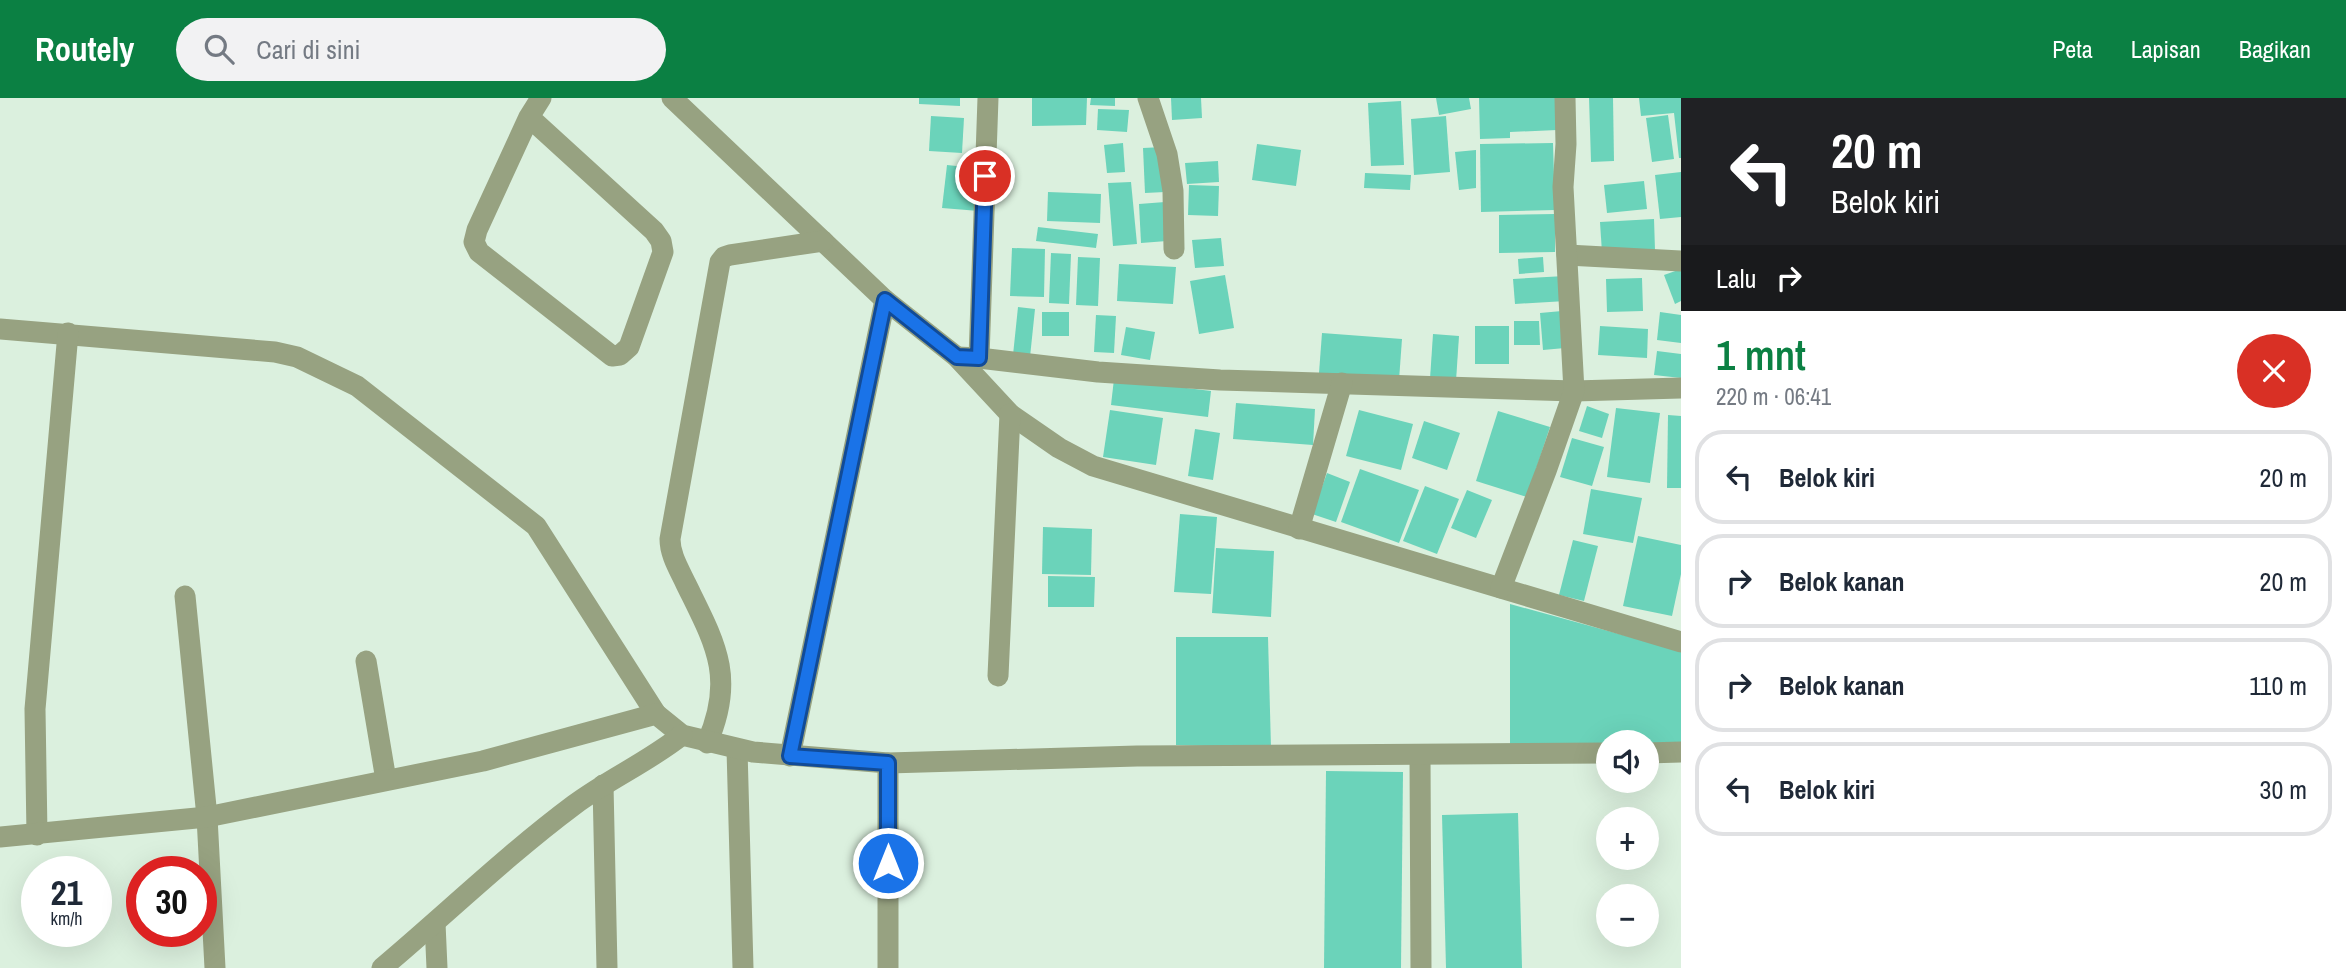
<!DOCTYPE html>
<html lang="id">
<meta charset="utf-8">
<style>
:root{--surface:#fff;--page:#f2f2f3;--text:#1f2937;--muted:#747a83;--line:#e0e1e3;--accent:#0b8043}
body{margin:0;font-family:"Archivo Narrow",sans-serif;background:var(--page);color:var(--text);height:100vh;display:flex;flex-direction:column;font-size:26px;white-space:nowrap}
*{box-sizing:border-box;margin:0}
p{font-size:23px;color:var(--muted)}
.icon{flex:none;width:38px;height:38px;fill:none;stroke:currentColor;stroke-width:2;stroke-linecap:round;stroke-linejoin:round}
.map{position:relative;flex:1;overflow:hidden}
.drawer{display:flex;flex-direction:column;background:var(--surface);width:665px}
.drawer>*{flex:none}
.top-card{background:#202124;color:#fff;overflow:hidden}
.tools{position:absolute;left:1596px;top:632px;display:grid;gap:14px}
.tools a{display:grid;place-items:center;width:63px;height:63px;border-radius:50%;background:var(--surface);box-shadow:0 7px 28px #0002;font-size:35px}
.speed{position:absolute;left:21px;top:758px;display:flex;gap:14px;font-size:35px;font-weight:700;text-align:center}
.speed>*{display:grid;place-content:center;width:91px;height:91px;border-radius:50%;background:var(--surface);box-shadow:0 7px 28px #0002;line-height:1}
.speed small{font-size:18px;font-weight:400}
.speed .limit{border:10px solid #d22;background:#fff;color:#111}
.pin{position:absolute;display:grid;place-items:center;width:60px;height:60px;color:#fff;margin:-30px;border:4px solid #fff;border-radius:50%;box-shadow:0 2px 7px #0007}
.me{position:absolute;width:77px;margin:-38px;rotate:0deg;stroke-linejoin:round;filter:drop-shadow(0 0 5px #0008)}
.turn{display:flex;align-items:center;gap:24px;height:147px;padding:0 35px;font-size:32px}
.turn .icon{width:91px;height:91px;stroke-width:2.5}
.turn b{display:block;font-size:49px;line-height:60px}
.then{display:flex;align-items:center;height:66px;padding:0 35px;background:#0003;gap:14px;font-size:26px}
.round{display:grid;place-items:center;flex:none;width:74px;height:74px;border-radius:37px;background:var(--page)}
.head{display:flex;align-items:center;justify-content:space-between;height:119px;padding:0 35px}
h1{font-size:42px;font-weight:600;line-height:52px;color:var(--accent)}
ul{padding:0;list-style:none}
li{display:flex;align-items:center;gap:21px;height:94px;margin:0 14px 10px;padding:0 21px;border:4px solid var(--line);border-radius:28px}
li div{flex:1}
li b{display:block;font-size:26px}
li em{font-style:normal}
header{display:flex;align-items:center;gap:42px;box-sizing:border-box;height:98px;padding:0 35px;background:var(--accent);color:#fff}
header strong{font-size:33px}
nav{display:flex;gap:38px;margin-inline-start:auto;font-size:24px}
.search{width:490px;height:63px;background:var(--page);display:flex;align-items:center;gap:18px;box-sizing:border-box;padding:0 24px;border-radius:38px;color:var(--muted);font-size:26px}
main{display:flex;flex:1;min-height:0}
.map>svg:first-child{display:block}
</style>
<header>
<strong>Routely</strong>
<div class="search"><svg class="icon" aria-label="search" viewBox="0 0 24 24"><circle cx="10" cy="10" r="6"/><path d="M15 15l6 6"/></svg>Cari di sini</div>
<nav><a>Peta</a><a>Lapisan</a><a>Bagikan</a></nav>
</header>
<main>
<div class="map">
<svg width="1681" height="870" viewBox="0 0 1681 870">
<rect width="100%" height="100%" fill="#dbf0de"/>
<g fill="#6bd3ba">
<path d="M919,0H960V8L919,6Z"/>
<path d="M1032,0H1087L1086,27L1032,28Z"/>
<path d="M1091,0H1115V8L1090,7Z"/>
<path d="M1171,0H1201L1202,20L1172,22Z"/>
<path d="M1436,0H1469L1471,11L1439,17Z"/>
<path d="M1479,0H1556L1557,32L1510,34V40L1480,41Z"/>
<path d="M1589,0H1613L1614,63L1591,64Z"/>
<path d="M1639,0H1681V60H1679L1674,15L1641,18Z"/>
<path d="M1401,3L1404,67L1371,68L1368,5Z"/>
<path d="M1098,11L1129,12L1127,34L1097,32Z"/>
<path d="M1668,17L1674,61L1652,64L1646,20Z"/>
<path d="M931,18L964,20L962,55L929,53Z"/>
<path d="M1446,18L1450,74L1414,77L1411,21Z"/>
<path d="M1123,45L1125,74L1107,75L1104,47Z"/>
<path d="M1553,45L1555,112L1481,114L1480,46Z"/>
<path d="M1257,46L1301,52L1296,88L1252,82Z"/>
<path d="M1163,49L1165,94L1145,95L1143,50Z"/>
<path d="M1476,52V90L1459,92L1455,54Z"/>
<path d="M1218,63L1219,84L1187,86L1185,65Z"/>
<path d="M947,67L984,71L979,113L942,110Z"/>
<path d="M1681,74V119L1660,121L1655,77Z"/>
<path d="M1365,75L1411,77L1410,92L1364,90Z"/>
<path d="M1644,83L1647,111L1607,115L1604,87Z"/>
<path d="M1131,84L1137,146L1113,148L1108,85Z"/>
<path d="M1189,87L1219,88L1218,118L1188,117Z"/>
<path d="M1048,94L1101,96L1100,125L1047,123Z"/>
<path d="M1165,104L1167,143L1141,145L1139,106Z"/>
<path d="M1555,116V154L1499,155V117Z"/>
<path d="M1654,121L1655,152L1602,155L1600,124Z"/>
<path d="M1038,129L1098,136L1096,150L1036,143Z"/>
<path d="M1221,140L1224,168L1195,170L1192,142Z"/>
<path d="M1012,150L1045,151L1044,199L1010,198Z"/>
<path d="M1051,155L1071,156L1069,206L1049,205Z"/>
<path d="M1078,159L1100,160L1098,208L1076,207Z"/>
<path d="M1543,159L1544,174L1519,176L1518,161Z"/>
<path d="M1119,166L1176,169L1173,206L1117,203Z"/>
<path d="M1681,171V203L1675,206L1664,177Z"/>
<path d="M1225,177L1234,230L1199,236L1190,183Z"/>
<path d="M1565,178L1566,203L1515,206L1513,181Z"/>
<path d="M1642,180L1643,213L1607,214L1606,181Z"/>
<path d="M1018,209L1035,211L1030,259L1013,257Z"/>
<path d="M1562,213L1565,250L1543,252L1540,215Z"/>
<rect x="1042" y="214" width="27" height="24"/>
<path d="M1660,214L1681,217V245L1657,242Z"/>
<path d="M1096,217L1116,218L1114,255L1094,254Z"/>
<path d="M1514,223H1539L1540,247H1514Z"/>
<rect x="1475" y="228" width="34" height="38"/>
<path d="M1600,228L1648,231L1647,260L1598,257Z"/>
<path d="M1126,229L1155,234L1150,262L1121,257Z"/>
<path d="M1322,235L1402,241L1399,282L1319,275Z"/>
<path d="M1433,236L1459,238L1456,283L1430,281Z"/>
<path d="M1657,253L1681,256V280L1654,277Z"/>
<path d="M1114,281L1211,293L1208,319L1111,307Z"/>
<path d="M1236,305L1315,311L1313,347L1233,341Z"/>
<path d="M1587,308L1609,316L1602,340L1579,333Z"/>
<path d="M1616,310L1660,315L1650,385L1607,379Z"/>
<path d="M1110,312L1163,320L1156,367L1103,359Z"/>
<path d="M1359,312L1413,326L1401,372L1346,358Z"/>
<path d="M1498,313L1550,329L1527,399L1476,383Z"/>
<path d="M1668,317L1681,318V390H1667Z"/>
<path d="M1424,323L1460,335L1447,372L1412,360Z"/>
<path d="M1195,331L1220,335L1213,382L1188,378Z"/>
<path d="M1572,340L1604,349L1592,388L1560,379Z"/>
<path d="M1360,371L1419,392L1399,445L1341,424Z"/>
<path d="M1327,375L1350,384L1336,424L1312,416Z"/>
<path d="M1425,388L1459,401L1437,456L1403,443Z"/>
<path d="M1591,391L1642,400L1633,445L1583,436Z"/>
<path d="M1467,392L1492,402L1476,440L1451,430Z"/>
<path d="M1180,416L1217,419L1211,496L1174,494Z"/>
<path d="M1043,429L1092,431L1091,477L1042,476Z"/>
<path d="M1638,438L1681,447V476L1672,518L1623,508Z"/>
<path d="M1573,442L1598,448L1584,503L1559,497Z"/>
<path d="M1216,450L1274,453L1271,519L1212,515Z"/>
<path d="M1048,478L1095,479L1094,509H1048Z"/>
<path d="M1510,506L1681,553V647L1608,644V647H1510Z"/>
<path d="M1176,539H1268L1271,650L1176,647Z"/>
<path d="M1326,673L1403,674L1401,870H1324Z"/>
<path d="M1518,715L1522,870H1446L1442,717Z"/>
</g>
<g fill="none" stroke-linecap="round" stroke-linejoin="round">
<g stroke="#97a281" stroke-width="21">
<path d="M672,0L885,202L957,259L1010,316L1059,350L1093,368L1681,544"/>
<path d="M1148,0L1167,56L1173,93L1174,151"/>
<path d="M529,19L654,133L661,143L663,154L629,249L620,257L612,258L479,154L474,144L477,132L529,19L541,0"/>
<path d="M1567,157L1681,163"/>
<path d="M0,231L275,254L297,259L357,288L536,428L656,616"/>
<path d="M957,259L979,260L1098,274L1220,282L1574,293L1681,290"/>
<path d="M979,260L988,0"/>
<path d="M1299,431L1342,285"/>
<path d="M1501,490L1546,373L1574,293L1563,89L1566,46L1565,0"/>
<path d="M185,498L207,719L215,870"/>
<path d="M366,563L386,682"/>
<path d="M998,578L1010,316"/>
<path d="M707,645C736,579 715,545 686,486C679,471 670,457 670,441L720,164L724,159L730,157L823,143"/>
<path d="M737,651L743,870"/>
<path d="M1647,655L1681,654"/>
<path d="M1420,657L1421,870"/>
<path d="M790,658L885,202"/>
<path d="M603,687L607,870"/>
<path d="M37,737L35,611L68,235"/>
<path d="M0,739L207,719L483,663L656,616L682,637L753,654L888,665L1137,658L1608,655"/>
<path d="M435,825L437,870"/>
<path d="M382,870C446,816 507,757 574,707C609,681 648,664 682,637"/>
<path d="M888,870V665"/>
</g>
</g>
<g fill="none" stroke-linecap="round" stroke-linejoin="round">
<g stroke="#114b97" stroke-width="18">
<path id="route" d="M888,765V665L790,658L885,202L957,259L979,260L985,78"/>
</g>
<use href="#route" stroke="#1a73e8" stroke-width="12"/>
</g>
</svg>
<div class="tools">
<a><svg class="icon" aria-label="sound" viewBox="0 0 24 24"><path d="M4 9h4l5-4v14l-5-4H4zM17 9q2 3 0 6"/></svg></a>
<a>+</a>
<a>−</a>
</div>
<div class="speed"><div>21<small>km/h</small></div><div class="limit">30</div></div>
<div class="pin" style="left:985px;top:78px;background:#d93025"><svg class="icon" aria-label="arrive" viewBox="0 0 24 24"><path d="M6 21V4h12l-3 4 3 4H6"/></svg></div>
<svg class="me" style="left:888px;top:765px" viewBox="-20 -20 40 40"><circle r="17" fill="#1a73e8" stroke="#fff" stroke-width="3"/><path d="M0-11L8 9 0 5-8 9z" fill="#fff"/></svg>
</div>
<section class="drawer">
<div class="top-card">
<div class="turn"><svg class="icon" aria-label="left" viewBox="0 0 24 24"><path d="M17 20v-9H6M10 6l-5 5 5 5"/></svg><div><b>20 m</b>Belok kiri</div></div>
<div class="then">Lalu<svg class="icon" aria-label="right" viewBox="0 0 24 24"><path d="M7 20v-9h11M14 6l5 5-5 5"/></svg></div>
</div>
<div class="head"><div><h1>1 mnt</h1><p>220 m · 06:41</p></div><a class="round" style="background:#d93025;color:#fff"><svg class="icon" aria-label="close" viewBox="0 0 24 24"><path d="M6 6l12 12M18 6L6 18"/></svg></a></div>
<ul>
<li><svg class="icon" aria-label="left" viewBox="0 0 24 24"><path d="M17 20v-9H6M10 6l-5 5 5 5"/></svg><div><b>Belok kiri</b></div><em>20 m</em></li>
<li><svg class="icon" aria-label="right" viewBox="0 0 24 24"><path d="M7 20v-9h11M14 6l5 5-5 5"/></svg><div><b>Belok kanan</b></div><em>20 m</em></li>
<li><svg class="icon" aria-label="right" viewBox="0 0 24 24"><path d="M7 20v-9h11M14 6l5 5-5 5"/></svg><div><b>Belok kanan</b></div><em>110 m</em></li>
<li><svg class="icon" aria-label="left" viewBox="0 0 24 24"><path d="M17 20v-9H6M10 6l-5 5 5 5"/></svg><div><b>Belok kiri</b></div><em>30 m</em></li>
</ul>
</section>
</main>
